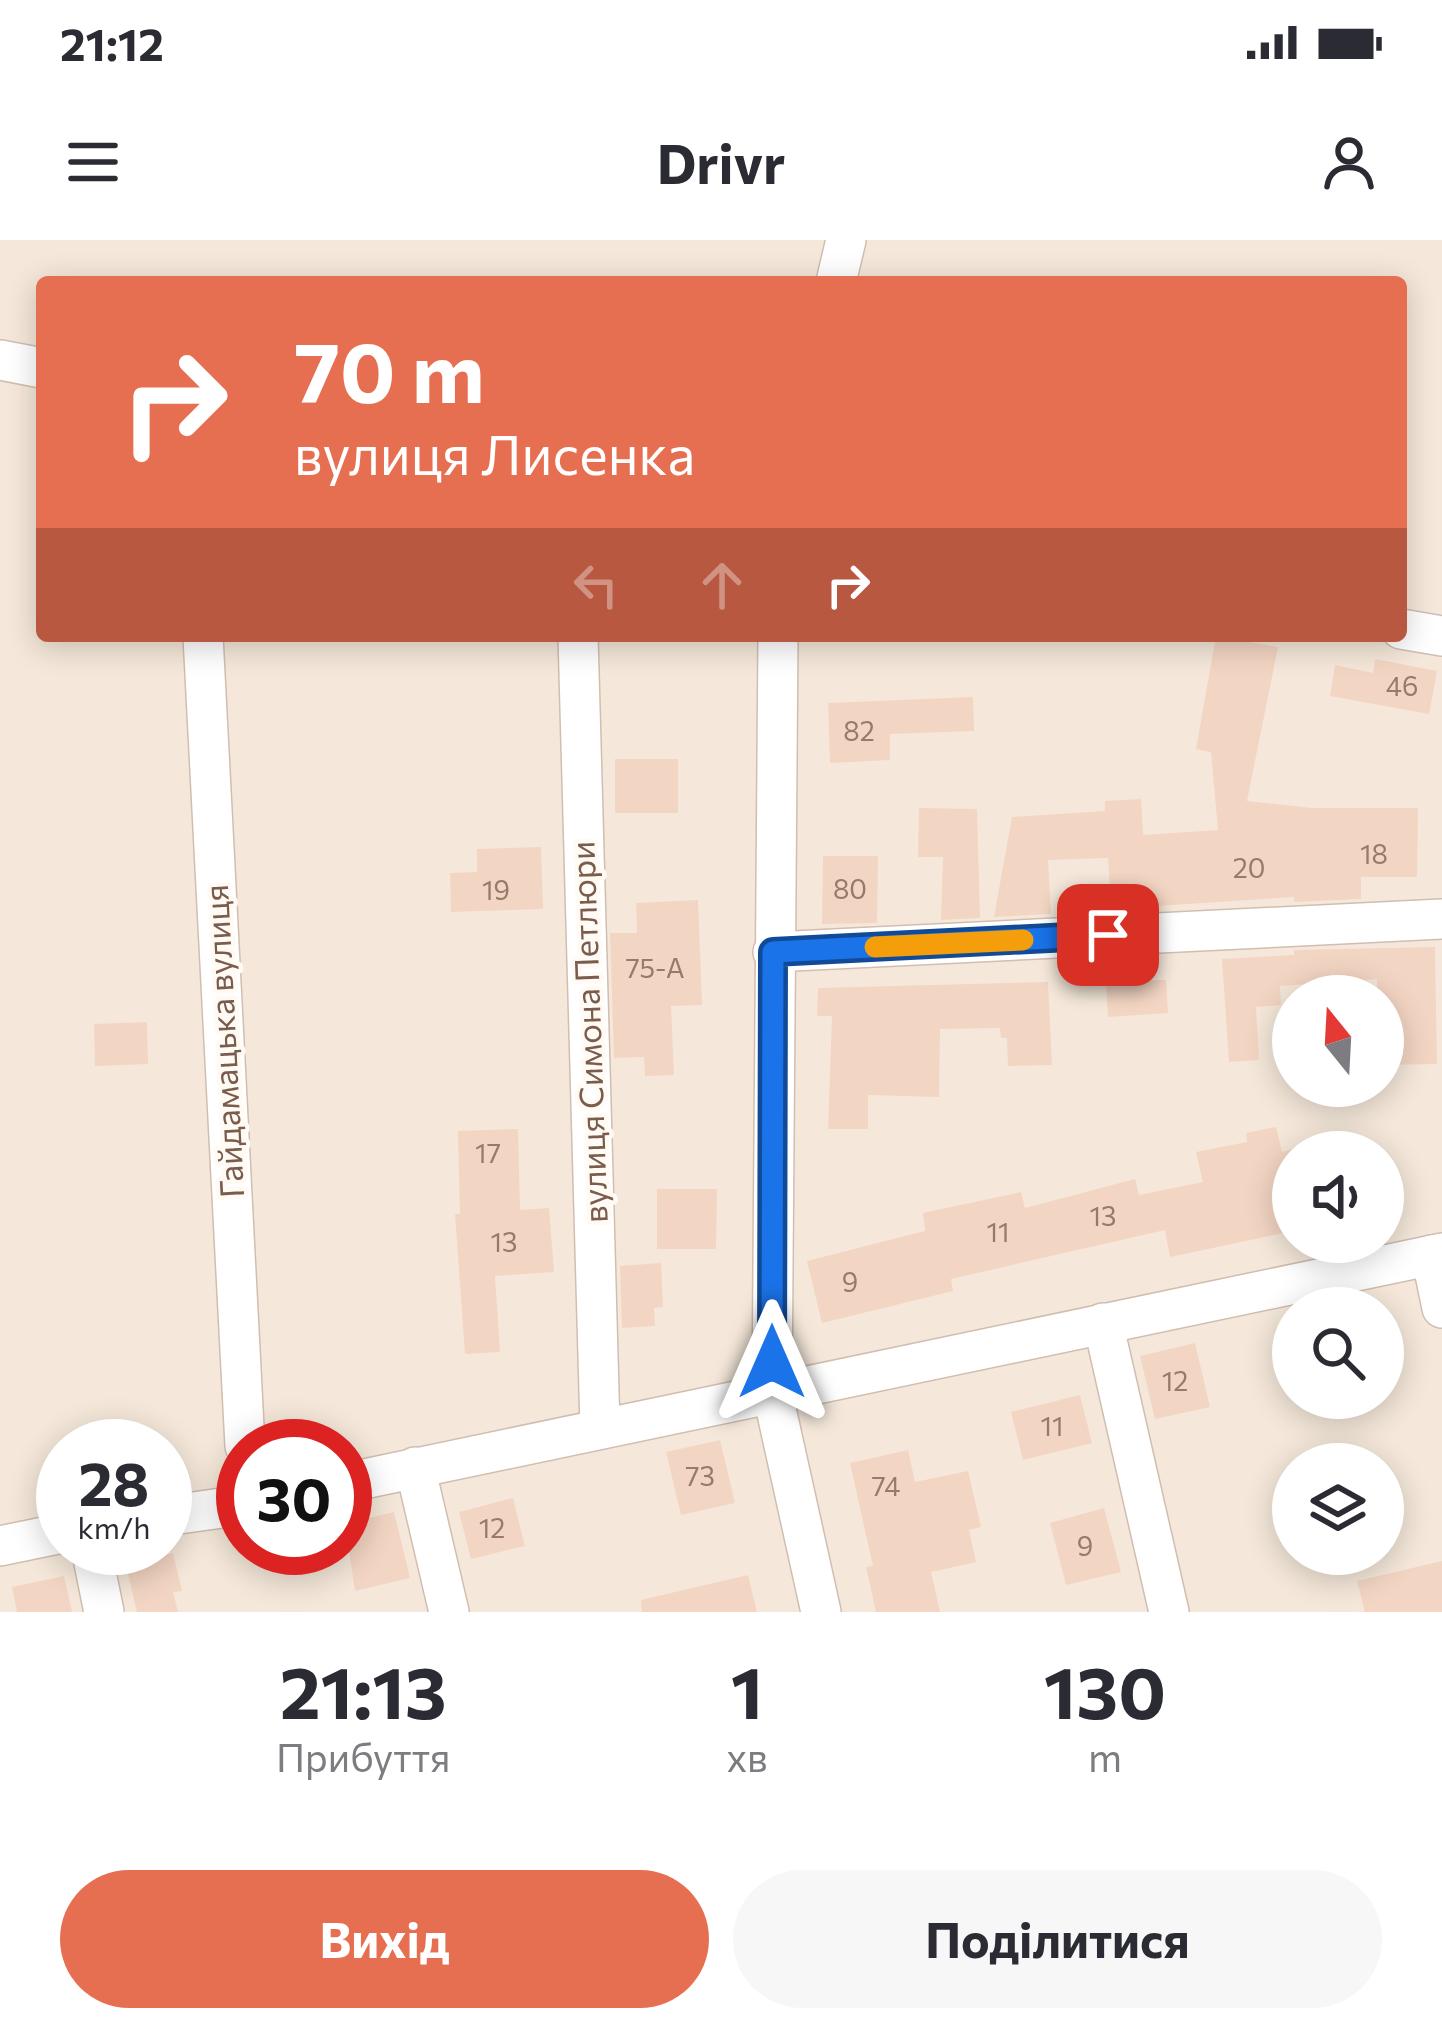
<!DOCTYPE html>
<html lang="uk">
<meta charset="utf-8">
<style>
:root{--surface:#fff;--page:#f7f7f7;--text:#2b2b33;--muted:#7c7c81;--accent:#e76f51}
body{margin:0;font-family:Commissioner,sans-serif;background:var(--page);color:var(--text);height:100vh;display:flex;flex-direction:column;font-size:45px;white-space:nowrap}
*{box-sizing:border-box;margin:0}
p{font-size:39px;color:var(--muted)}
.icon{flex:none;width:66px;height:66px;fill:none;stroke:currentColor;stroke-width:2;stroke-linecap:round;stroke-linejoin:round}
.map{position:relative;height:1372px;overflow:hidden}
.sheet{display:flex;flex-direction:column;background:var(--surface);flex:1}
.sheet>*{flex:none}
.hud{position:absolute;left:36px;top:36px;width:1371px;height:366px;border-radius:12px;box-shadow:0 6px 30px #0003;background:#e76f51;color:#fff;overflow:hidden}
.needle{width:78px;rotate:342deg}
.fabs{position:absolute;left:1272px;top:735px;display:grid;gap:24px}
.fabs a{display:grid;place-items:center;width:132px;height:132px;border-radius:50%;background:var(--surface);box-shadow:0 6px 30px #0003;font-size:60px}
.speed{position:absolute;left:36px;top:1179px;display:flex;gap:24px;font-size:60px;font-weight:700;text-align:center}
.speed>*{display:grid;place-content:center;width:156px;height:156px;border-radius:50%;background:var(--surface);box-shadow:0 6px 30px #0003;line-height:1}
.speed small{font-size:30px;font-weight:400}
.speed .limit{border:18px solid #d22;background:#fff;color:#111}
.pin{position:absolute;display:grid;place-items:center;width:102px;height:102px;color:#fff;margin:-51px;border-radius:24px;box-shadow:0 6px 18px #0006}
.me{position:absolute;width:132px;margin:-66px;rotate:0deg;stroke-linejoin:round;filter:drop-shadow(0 0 9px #0008)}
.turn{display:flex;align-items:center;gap:42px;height:252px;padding:0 60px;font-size:54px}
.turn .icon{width:156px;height:156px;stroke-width:2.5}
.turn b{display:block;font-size:84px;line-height:102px}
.lanes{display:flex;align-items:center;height:114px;padding:0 60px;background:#0003;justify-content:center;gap:60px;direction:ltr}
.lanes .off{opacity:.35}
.eta{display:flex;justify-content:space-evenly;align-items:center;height:204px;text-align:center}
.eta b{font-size:72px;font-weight:700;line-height:84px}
.primary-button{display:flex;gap:24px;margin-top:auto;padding:24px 60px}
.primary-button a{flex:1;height:138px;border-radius:72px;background:var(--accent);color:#fff;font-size:48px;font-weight:700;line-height:138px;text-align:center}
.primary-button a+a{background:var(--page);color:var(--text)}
.status{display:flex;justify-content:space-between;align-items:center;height:84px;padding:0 60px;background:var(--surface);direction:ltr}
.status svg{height:33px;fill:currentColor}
header{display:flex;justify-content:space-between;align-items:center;height:156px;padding:0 60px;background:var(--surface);font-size:54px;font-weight:700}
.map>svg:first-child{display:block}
</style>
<div class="status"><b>21:12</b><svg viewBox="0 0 49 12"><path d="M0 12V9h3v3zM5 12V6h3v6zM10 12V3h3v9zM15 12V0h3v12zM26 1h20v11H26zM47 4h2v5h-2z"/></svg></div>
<header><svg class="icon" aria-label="menu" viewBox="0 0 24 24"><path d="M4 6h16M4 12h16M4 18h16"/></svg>Drivr<svg class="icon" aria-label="person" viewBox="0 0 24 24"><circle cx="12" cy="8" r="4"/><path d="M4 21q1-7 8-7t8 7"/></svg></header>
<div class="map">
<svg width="1442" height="1372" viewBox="0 0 1442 1372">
<rect width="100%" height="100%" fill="#fdf6ec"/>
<path fill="#f5e8da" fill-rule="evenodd" d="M0,0H1442V1372H0ZM42,42H1401V396H42ZM1293,756H1383V846H1293ZM1293,912H1383V1002H1293ZM1293,1068H1383V1158H1293ZM63,1206H165V1308H63ZM243,1206H345V1308H243ZM1293,1224H1383V1314H1293Z"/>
<g fill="#f3d5c3">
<path d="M1216,396L1278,407L1247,561L1312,568H1418L1417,637H1361V659L1294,662V657L1111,669L1108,618L1048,620L1051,674L994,677L1012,577L1105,571V561L1141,559L1143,595L1218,590L1211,512L1196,509Z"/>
<path d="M1375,419L1437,431L1429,474L1330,456L1335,425L1373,433Z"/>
<path d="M973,457L974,491L890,494V520L830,523L828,463Z"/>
<rect x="615" y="519" width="63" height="54"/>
<path d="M919,568L977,569L980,678L941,680L943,617H918Z"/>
<path d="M541,607L543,669L451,672L450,633L477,632V609Z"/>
<path d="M823,616H878L877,683L822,684Z"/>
<path d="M698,660L702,765L671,766L674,835L645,836L644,817L614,818L610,693H637L636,663Z"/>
<path d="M1435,707L1437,824L1383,825V756H1377V739L1280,746L1281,765L1256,767L1259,820L1229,822L1222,719L1294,715V710Z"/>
<path d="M1166,740L1168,773L1108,777L1106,741Z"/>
<path d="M1048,742L1052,825L1008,826L1007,798H1001L1000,788L940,789L939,857L868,855V889H828L832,776H817L818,748Z"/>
<path d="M147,782L148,824L95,826L94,784Z"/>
<path d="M1276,887L1282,912L1293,909V991L1170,1017L1165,990L951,1039L953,1051L822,1083L807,1021L925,991L923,973L1021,952L1025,968L1135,939L1139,955L1203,942L1196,912L1247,902L1246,893Z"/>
<path d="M518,889L520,970L549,968L554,1032L495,1036L500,1112L465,1114L455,974H460L458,891Z"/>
<path d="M657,949H717L716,1009H657Z"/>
<path d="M661,1023L663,1067L654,1068L655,1086L622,1088L620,1026Z"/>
<path d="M1195,1103L1210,1167L1155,1179L1140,1116Z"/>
<path d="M1080,1155L1092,1203L1023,1220L1011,1172Z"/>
<path d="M720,1200L735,1263L681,1275L666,1212Z"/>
<path d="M908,1210L915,1242L968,1231L981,1287L969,1290L976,1322L931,1332L940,1372H876L866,1327L873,1326L850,1223Z"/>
<path d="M513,1258L525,1306L471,1319L459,1272Z"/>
<path d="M1104,1268L1121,1332L1066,1345L1050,1283Z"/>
<path d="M394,1272L410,1338L355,1351L345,1284Z"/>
<path d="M173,1313L182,1351L173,1352L178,1372H137L126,1325Z"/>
<path d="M1442,1321V1372H1365L1357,1341Z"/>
<path d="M748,1335L757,1372H642L641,1360Z"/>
<path d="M64,1336L72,1372H17L12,1347Z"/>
</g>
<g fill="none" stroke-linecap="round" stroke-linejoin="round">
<g stroke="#d1beb0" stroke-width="42">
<g id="minor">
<path d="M836,42L846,0"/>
<path d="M0,120L42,128"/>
<path d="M1401,389L1442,396"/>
<path d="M203,396L245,1206"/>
<path d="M578,396L600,1188"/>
<path d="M778,396L772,1151L821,1372"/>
<path d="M773,712L1442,679"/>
<path d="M1431,1015L1442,1068"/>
<path d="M1103,1083L1169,1372"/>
<path d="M415,1227L449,1372"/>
<path d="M345,1243L1442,1013"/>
<path d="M165,1276L243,1265"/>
<path d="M0,1306L63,1293"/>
<path d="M91,1308L104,1372"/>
</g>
</g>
<use href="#minor" stroke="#fff" stroke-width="39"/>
</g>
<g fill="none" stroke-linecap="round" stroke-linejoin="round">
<g stroke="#114b97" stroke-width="30">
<path id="route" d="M772,1122L773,712L1108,695"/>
</g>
<use href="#route" stroke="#1a73e8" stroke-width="21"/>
<path stroke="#f59e0b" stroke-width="21" d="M875,707L1023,700"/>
</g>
<g text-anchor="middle" stroke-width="9" stroke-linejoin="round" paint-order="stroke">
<g font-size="27" fill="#987a6a">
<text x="1402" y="456">46</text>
<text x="859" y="501">82</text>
<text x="1374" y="624">18</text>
<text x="1249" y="638">20</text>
<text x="850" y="659">80</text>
<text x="496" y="660">19</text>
<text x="655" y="738">75-А</text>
<text x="488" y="923">17</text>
<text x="1103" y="986">13</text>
<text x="998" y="1002">11</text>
<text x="504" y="1012">13</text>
<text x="850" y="1052">9</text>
<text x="1175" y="1151">12</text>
<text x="1052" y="1196">11</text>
<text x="700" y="1246">73</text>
<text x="886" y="1256">74</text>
<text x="492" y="1298">12</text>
<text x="1085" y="1316">9</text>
</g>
<g font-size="33" fill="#7a5c4d" stroke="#fffaf3">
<text transform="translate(589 792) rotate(-92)" y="12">вулиця Симона Петлюри</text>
<text transform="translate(224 801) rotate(-93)" y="12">Гайдамацька вулиця</text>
</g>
</g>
</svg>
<div class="fabs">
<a><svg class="needle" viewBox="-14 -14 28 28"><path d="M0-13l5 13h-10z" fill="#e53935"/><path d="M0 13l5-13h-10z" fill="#7c7c81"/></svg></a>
<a><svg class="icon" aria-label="sound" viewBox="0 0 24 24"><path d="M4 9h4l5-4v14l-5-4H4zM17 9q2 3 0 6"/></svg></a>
<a><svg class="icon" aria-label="search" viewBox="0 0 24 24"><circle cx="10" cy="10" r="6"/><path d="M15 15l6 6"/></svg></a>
<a><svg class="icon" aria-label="layers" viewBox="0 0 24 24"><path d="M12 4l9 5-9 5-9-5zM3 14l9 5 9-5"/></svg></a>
</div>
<div class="speed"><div>28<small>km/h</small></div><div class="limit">30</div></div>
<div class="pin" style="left:1108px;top:695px;background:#d93025"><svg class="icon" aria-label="arrive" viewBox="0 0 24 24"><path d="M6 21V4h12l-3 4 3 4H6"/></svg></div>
<svg class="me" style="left:772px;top:1122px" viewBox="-20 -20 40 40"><path d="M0-17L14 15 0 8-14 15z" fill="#1a73e8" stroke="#fff" stroke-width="4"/></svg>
<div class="hud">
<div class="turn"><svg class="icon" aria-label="right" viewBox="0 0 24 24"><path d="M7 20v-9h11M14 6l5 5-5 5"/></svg><div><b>70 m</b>вулиця Лисенка</div></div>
<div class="lanes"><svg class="icon off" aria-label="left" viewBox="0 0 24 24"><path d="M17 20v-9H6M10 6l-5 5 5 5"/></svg><svg class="icon off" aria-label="ahead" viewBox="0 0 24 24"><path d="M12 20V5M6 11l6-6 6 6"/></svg><svg class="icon" aria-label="right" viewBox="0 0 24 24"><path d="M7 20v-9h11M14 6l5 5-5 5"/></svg></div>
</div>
</div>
<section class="sheet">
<div class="eta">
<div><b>21:13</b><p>Прибуття</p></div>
<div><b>1</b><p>хв</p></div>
<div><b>130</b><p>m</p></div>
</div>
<div class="primary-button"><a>Вихід</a><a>Поділитися</a></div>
</section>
